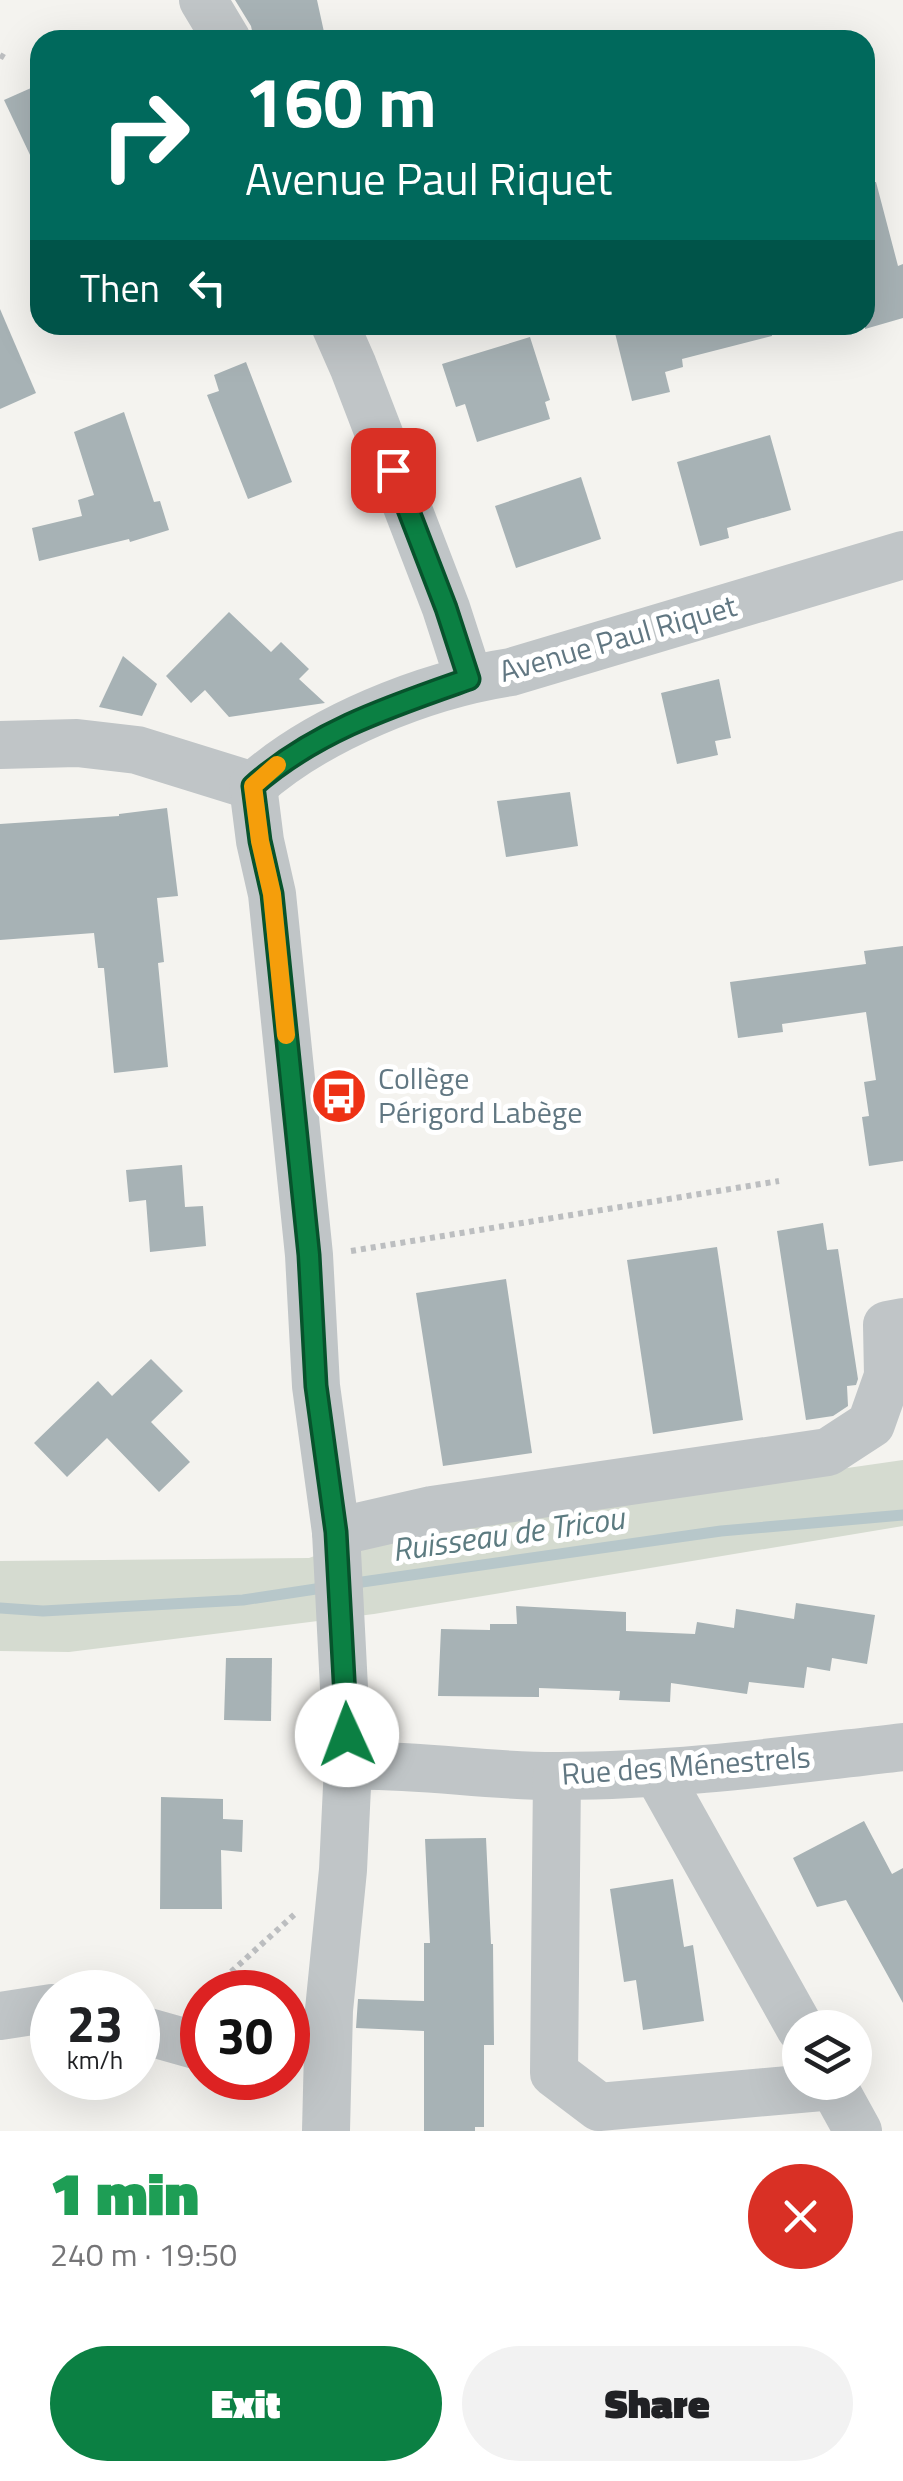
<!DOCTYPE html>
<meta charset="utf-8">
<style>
:root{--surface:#fff;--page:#f2f2f2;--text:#202124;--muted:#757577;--accent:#0b8043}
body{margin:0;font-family:"Titillium Web",sans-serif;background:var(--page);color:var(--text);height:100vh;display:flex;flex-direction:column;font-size:38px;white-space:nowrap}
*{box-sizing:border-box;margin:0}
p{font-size:32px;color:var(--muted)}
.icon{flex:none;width:55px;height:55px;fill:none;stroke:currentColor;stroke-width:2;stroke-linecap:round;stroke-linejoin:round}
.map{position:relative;height:2131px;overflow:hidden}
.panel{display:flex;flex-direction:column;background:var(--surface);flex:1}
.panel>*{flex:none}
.hud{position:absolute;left:30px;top:30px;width:845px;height:305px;border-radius:30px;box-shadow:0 10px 40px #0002;background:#00695c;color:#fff;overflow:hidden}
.tools{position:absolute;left:782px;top:2010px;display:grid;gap:20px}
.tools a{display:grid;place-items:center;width:90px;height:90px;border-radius:50%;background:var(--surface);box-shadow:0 10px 40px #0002;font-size:50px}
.speed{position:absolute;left:30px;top:1970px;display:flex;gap:20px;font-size:50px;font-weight:700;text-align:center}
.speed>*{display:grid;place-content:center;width:130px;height:130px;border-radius:50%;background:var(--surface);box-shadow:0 10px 40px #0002;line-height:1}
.speed small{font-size:25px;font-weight:400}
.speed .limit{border:15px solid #d22;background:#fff;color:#111}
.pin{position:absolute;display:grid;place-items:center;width:85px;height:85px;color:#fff;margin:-42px;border-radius:20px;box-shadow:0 5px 15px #0006}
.me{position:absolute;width:110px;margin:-55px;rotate:358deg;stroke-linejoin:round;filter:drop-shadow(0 0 8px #0008)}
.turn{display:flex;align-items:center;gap:35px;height:210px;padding:0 50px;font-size:45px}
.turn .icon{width:130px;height:130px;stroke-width:2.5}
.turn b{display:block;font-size:70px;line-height:85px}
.then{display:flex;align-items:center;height:95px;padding:0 50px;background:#0003;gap:20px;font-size:38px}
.round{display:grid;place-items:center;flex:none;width:105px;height:105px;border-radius:52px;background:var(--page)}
.summary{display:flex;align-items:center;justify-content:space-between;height:170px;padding:0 50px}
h1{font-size:60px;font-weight:800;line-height:75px;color:#1e9e55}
.button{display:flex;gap:20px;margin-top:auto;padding:20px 50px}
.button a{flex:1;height:115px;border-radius:60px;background:var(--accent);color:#fff;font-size:40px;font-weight:800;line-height:115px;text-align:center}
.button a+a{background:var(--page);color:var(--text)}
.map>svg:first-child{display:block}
</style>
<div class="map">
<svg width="903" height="2131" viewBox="0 0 903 2131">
<rect width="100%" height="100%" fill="#f4f3ef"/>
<path fill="#d5dbd0" d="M903,1460V1526L374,1614L69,1652L0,1651V1561L309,1558L367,1537Z"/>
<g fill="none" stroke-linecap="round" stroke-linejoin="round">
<g stroke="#b7c7ca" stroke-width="11">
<path d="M348,1584L721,1531L903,1515"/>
<path d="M0,1608L43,1611L243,1600L329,1587"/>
</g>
</g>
<g fill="#a7b2b5">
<path d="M235,0H317L324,32L310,35L311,40H254L251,26Z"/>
<path d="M40,84V176L4,100Z"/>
<path d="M876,182L898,266L903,264V318L865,329V183Z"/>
<path d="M0,309L36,393L0,409Z"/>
<path d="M613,325H771L772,336L682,359L683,367L665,372L670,392L632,401Z"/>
<path d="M530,337L550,400L545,402L550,419L477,442L465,404L456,407L442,364Z"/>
<path d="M246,362L292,482L248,499L207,395L219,391L214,375Z"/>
<path d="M124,412L154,502L160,501L169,530L130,542L129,539L39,561L32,528L82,516L78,500L94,495L74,432Z"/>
<path d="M770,435L791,510L727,528L729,538L700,546L677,462Z"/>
<path d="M581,477L601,539L516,568L495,506Z"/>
<path d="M229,612L271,652L281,642L309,669L299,679L325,703L229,717L205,690L191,703L166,676Z"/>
<path d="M123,656L157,684L142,716L99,707Z"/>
<path d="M719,679L731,738L715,741L718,755L677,764L661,693Z"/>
<path d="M570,792L578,846L506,857L497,801Z"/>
<path d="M167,808L178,896L157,898L164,962L158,963L168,1067L114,1073L104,968H98L94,933L0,940V824L119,816V814Z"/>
<path d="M903,946V1161L869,1166L862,1117L869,1116L864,1082L876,1080L866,1012L782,1024L783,1032L738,1038L730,982L866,964L864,951Z"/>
<path d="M182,1165L185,1207L203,1206L206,1246L150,1252L146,1200L129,1202L126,1170Z"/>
<path d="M823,1223L827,1250L838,1249L858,1379L856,1385L847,1386L848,1406L833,1416L806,1420L777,1231Z"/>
<path d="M717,1247L743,1420L653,1434L627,1260Z"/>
<path d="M506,1279L532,1453L443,1466L416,1293Z"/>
<path d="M151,1359L183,1391L151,1422L190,1462L159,1492L107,1438L67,1477L34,1443L98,1381L112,1396Z"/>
<path d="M796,1603L875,1615L867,1664L832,1658L830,1671L807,1667L804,1688L749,1682L747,1694L671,1683L670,1702L619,1700L620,1691L539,1688V1697L438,1696L441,1629L490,1630V1624H517L516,1606L626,1612V1631L695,1634L697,1622L734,1628L736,1609L794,1619Z"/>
<path d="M226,1658H272L271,1721L224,1720Z"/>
<path d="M161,1797L223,1799V1819L243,1820L242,1852L221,1850L222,1909H160Z"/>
<path d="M864,1821L892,1874L903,1868V2003L846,1900L817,1907L793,1858Z"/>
<path d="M486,1838L491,1944H493L494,2045H484V2127H475V2131H424V2031L356,2028L358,1999L424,2001V1943H430L425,1839Z"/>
<path d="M673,1879L684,1947L693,1945L704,2021L643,2030L636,1980L624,1982L610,1889Z"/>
</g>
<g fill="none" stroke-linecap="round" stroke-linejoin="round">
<g stroke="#bcbec0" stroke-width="6" stroke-dasharray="5 5" stroke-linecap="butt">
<path d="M0,55L7,59"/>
<path d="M351,1251L779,1181"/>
<path d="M209,1992L296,1913"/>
</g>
<g stroke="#c0c5c7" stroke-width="48">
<path d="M203,0L227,40"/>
<path d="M335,325L353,366L446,608L469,679"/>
<path d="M0,745L77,743L137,750L253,786"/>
<path d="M253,786L260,841L272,894L309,1255L316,1386L336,1532L348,1766L343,1870L329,2010L326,2131"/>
<path d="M253,786C318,728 425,685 511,672L903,555"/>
<path d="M336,1532L432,1510L828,1452L871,1424L888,1376L887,1325L903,1322"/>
<path d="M348,1766C420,1764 490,1777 561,1776C676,1776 789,1760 903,1747"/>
<path d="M658,1774L800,2028"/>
<path d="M557,1776L554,2073L599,2107L833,2086"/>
<path d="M0,2016L52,2008"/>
<path d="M138,2029L202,2047"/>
<path d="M831,2082L858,2131"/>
</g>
</g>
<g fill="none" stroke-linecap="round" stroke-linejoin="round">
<g stroke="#07532c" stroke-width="25">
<path id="route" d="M347,1735L336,1532L316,1386L309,1255L272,894L260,841L253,786C315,731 392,706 469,679L446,608L393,470"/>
</g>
<use href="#route" stroke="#0b8043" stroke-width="18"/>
<path stroke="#f59e0b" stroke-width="18" d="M277,765L253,786L260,841L272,894L286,1035"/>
</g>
<defs>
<g id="bus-disc" transform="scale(2.875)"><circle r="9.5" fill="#ee3115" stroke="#fff"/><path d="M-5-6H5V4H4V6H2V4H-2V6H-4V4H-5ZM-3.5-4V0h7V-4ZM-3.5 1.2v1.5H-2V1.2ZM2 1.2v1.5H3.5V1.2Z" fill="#fff"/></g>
</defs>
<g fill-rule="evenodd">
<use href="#bus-disc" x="339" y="1096"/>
</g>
<g text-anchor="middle" stroke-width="10" stroke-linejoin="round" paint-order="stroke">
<g font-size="30" fill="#617782" stroke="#fff">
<text transform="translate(618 639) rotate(-16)" y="10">Avenue Paul Riquet</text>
<text transform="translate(686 1766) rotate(-4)" y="10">Rue des Ménestrels</text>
</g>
<g font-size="30" fill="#617782" stroke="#fff" text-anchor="start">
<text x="378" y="1089">Collège<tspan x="378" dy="34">Périgord Labège</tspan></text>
</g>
<g font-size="32" font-style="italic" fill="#5c7b80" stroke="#fff">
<text transform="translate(508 1534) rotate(-8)" y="11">Ruisseau de Tricou</text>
</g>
</g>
</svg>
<div class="tools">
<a><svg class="icon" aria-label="layers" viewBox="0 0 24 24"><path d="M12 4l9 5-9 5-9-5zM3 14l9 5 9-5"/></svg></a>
</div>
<div class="speed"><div>23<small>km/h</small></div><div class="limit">30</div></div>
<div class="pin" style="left:393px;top:470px;background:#d93025"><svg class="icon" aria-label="arrive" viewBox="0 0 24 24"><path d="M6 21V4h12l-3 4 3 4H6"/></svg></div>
<svg class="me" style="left:347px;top:1735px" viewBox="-20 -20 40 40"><circle r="19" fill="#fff"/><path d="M0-13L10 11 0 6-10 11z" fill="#0b8043"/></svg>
<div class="hud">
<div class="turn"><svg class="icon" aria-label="right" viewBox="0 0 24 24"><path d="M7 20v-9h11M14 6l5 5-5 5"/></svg><div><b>160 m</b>Avenue Paul Riquet</div></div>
<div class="then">Then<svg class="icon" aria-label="left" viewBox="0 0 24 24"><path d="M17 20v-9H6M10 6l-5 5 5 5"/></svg></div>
</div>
</div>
<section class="panel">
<div class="summary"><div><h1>1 min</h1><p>240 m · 19:50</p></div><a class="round" style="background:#d93025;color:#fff"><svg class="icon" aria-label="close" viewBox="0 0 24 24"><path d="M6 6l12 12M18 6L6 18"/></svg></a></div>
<div class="button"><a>Exit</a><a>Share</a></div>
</section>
